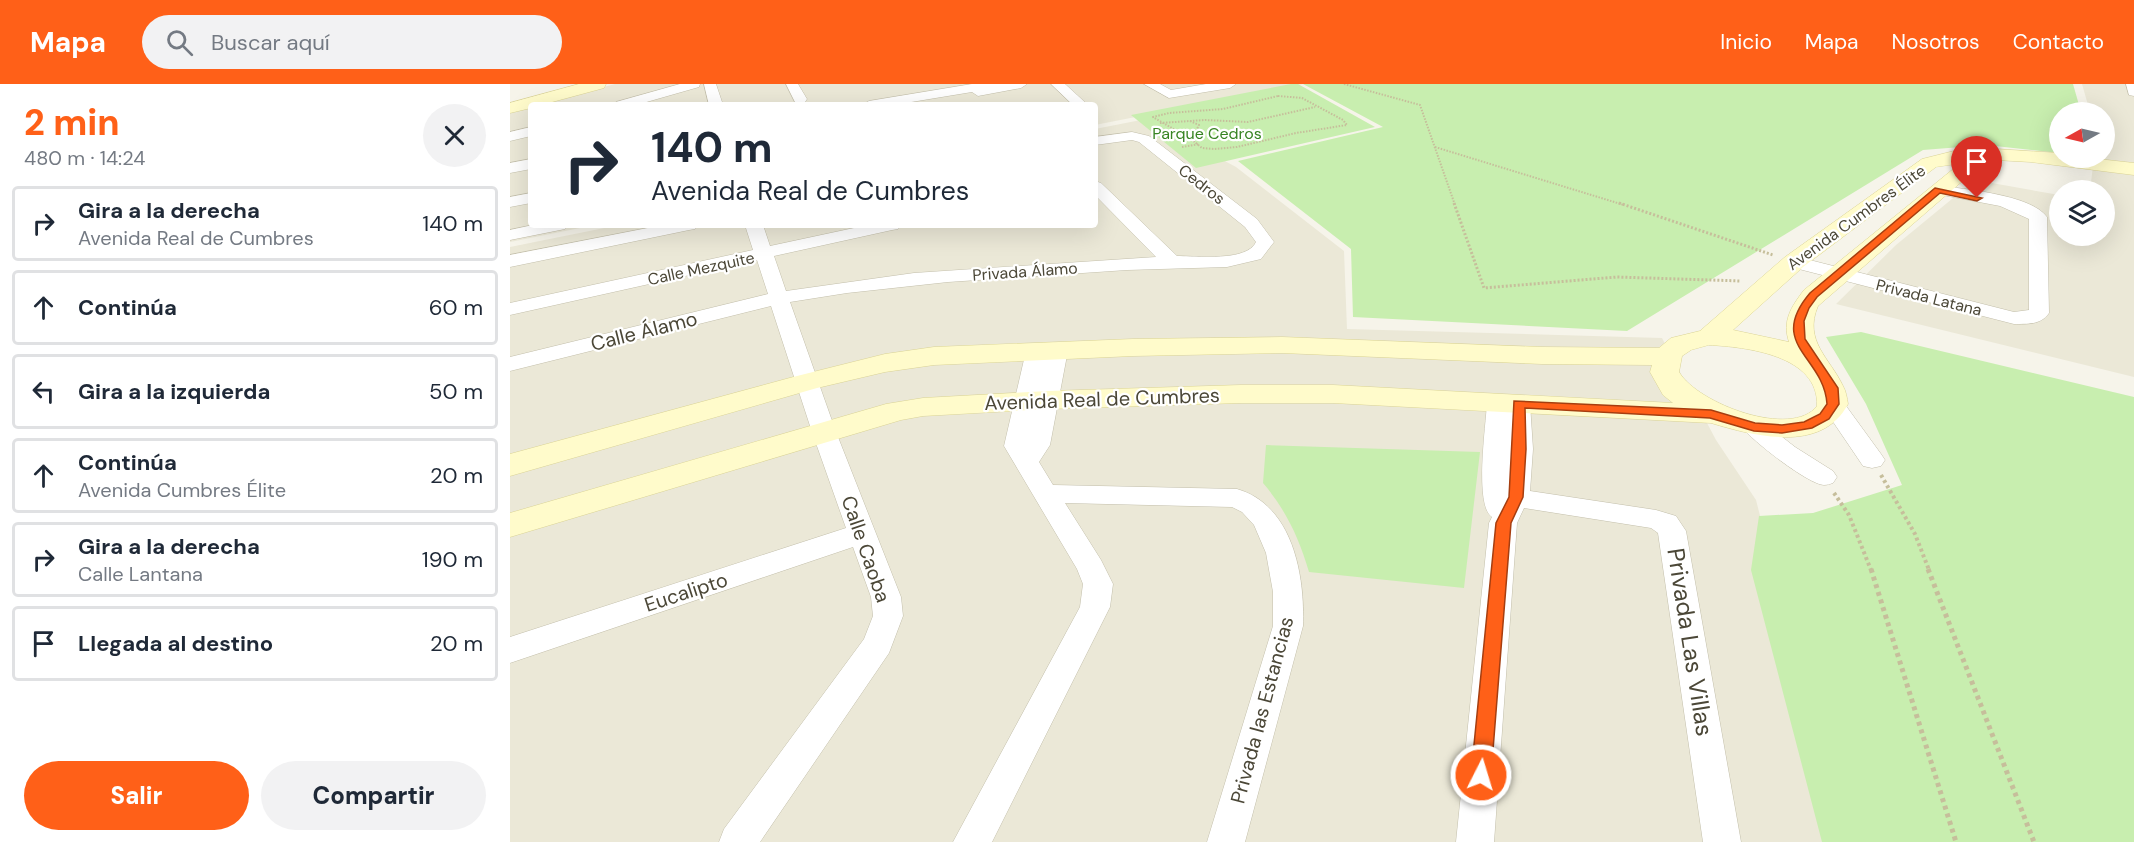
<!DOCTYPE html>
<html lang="es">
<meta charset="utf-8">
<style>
:root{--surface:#fff;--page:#f2f2f3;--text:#1f2937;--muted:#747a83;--line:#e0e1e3;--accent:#ff6018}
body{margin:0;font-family:"DM Sans",sans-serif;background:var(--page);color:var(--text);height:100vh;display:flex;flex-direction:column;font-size:22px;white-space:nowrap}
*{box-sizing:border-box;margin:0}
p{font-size:20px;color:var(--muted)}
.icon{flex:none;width:33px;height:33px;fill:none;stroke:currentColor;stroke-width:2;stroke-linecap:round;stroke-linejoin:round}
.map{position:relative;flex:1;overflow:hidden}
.sheet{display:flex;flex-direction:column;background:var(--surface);width:510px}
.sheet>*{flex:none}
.hud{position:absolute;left:18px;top:18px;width:570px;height:126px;border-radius:6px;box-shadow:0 6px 24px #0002;background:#fff;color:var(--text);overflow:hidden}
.needle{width:39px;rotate:262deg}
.fabs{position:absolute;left:1539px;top:18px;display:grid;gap:12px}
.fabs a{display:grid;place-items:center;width:66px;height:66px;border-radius:50%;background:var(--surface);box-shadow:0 6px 24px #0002;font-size:30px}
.pin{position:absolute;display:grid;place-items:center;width:51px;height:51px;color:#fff;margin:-62px -26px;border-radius:50% 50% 50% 0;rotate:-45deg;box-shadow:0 0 6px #0007}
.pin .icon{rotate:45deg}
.me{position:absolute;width:66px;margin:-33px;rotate:5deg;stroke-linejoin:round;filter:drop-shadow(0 0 4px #0008)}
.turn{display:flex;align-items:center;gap:21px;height:126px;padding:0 24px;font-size:27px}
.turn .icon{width:78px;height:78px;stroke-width:2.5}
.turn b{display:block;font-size:42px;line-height:51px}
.round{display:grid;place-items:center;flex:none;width:63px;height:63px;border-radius:32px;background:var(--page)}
.headline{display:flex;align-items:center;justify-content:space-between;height:102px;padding:0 24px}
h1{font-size:36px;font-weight:800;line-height:45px;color:var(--accent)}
.action{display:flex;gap:12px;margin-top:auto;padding:12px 24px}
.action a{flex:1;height:69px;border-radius:36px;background:var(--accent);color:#fff;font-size:24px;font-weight:800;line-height:69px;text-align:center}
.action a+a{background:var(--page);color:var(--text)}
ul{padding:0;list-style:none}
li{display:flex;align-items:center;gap:18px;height:75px;margin:0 12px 9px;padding:0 12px;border:3px solid var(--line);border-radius:6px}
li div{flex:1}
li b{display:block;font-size:22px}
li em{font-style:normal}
header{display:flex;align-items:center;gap:36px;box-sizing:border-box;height:84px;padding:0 30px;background:var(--accent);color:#fff}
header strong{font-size:28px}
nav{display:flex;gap:33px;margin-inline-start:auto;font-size:21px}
.search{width:420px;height:54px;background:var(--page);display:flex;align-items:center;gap:15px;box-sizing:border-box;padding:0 21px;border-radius:33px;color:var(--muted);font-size:22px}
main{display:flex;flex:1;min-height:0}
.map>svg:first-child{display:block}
</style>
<header>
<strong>Mapa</strong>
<div class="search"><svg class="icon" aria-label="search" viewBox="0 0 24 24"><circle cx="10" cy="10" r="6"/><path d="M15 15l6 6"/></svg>Buscar aquí</div>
<nav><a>Inicio</a><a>Mapa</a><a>Nosotros</a><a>Contacto</a></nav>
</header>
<main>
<section class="sheet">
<div class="headline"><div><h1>2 min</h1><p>480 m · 14:24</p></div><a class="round"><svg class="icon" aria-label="close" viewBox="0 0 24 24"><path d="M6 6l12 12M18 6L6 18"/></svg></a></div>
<ul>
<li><svg class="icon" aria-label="right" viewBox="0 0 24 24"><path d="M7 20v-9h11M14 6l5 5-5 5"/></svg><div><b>Gira a la derecha</b><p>Avenida Real de Cumbres</p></div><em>140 m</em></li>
<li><svg class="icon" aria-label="ahead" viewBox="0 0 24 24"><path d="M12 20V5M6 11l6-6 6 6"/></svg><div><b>Continúa</b></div><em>60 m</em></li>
<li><svg class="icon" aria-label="left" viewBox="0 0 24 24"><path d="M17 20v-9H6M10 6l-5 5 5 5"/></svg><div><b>Gira a la izquierda</b></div><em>50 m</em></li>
<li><svg class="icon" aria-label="ahead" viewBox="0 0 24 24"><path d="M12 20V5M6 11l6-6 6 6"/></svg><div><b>Continúa</b><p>Avenida Cumbres Élite</p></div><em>20 m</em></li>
<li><svg class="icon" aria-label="right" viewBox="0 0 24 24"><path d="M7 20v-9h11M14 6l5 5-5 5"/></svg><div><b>Gira a la derecha</b><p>Calle Lantana</p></div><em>190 m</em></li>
<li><svg class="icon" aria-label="arrive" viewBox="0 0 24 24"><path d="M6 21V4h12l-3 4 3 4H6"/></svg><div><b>Llegada al destino</b></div><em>20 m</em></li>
</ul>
<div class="action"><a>Salir</a><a>Compartir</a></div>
</section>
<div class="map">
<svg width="1624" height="758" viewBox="0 0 1624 758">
<rect width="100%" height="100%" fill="#f6f4ea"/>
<g fill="#ebe8d7">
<path d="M105,0H793L585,41V21H27Z"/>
<path d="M1572,0H1624V293L1326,220L1386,161L1465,96L1549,111L1550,152H1594V106H1580L1584,74H1594V28H1580Z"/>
<path d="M21,23V141H85L0,158V28Z"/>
<path d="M636,35L726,83L834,167L837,245L1152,254L1206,356L1246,416L1333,758H0V163L109,141H585V45Z"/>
</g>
<g fill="#c8eeaf">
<path d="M781,0H788L865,43L686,84L621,31Z"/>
<path d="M793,0H1563L1571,28H1550L1549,69L1476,61L1413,66L1117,247L843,233L841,165L728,77L873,43Z"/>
<path d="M1351,248L1624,313V758H1312L1241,486L1249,432L1303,429L1392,401L1356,320L1316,253Z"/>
<path d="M756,361L970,368L954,504L799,488C789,454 776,426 753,399Z"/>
</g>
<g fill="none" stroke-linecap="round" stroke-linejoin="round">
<g stroke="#c3bfab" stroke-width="1">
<g id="street">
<path d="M170,0H190L189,3L126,21H104L106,18Z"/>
<path d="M194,0H206L213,21H199Z"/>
<path d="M276,0H288L297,15L295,18H285Z"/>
<path d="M462,0H517L511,4L468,12L462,8L383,21H352L359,17Z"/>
<path d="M541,0H555L578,21H563Z"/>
<path d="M634,0H650L661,6L696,0H726L720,4L659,14Z"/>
<path d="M1616,0H1624V12L1619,11Z"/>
<path d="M21,43V52L0,57V48Z"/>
<path d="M622,48L639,52L747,135L764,158L751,175L717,183L617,186L438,198L337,209L280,218L326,348L391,513L393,532L379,569L250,758H209L214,745L354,555L363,532L361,513L343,463L0,579V553L336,444L302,348L261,222L0,287V273L258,210L247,176L0,231V219L243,166L235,141H253L260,162L358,141H391L388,145L382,146L264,172L276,207L404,189L646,173L585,111V97L591,99L667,172C686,172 737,178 746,158L735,143L629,58L622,56L585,61V53Z"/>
<path d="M21,75V85L0,89V79Z"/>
<path d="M1428,101C1455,106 1520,110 1537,133L1539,229C1531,241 1517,240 1504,240L1277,182L1275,178L1277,174L1284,172L1504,228L1519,226V135L1490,122L1422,109L1420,106Z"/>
<path d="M21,109V119L0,123V113Z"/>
<path d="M23,141H58L55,145L0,156V146Z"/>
<path d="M153,141H188L185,145L179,146L0,183V171Z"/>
<path d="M547,259L555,261L558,266L540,361L529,378L543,401L727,405C783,421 795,492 793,542L735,758H697L763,542V508L756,469L744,441L732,428L722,423L555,419L591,476L603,500L600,523L482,758H443L570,523L573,500L567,485L494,362L516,267L519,262L527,260L537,265L539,261Z"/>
<path d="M989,312L999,316L1008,313L1016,315L1020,320L1023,365L1020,407L1146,426L1166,432L1176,447L1231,758H1193L1148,449L1141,444L1014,424L1007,439L984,758H946L979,439L982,433C964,422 976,341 977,319L981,314Z"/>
<path d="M1323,313L1331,315L1371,370L1375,376L1371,382L1362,384L1353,382L1311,320L1315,315Z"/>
<path d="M1244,336L1253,338L1285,363L1323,387L1327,393L1323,399C1320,400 1317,401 1314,401C1299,401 1241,356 1232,343L1235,338Z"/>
</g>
</g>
<g stroke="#dad396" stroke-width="1">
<g id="secondary">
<path d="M69,0H96L94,4L31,21H21V24L0,29V19Z"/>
<path d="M1470,64L1550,69V74H1579L1624,79V91L1521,78L1485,76L1491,81L1488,85L1456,94L1308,222C1293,257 1320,274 1333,302C1336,307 1337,314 1338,320C1312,370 1244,352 1201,339L823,319H731L538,325L413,332L391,336L0,453V429L376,320L413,314L538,307L731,301H823L1163,319L1153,311L1140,288L1142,281L1032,280L772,269L623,272L424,281L375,288L307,304L0,392V370L287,292L375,270L424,263L623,255L772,253L1032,263L1149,264L1161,254L1190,247L1275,173L1412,75L1444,67ZM1474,76L1442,86L1294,206C1281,223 1272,237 1279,258L1223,246L1293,183L1426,83ZM1199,261C1236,263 1309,271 1307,322C1282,355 1188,320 1169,288L1172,272L1181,266Z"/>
</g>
</g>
<g stroke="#c6be9b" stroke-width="2" stroke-dasharray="1.5 1.5" stroke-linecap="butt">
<path d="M834,0L910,21L945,121"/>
<path d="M768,12L792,14L833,36L837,41L786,49L727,63L704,65L692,64L681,55L643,33L659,29L713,25Z"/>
<path d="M680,37L689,41L685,49L689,54L685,55"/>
<path d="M650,39L695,36L738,38L805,23"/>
<path d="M672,63L689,60"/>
<path d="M925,63L1114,121"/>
</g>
<g stroke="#c6be9b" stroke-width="3" stroke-dasharray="2 2" stroke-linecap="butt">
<path d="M944,119L974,204L1107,193L1231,197"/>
<path d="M1109,119L1263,171"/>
</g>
<g stroke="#c6be9b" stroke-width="4" stroke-dasharray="3 3" stroke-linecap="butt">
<path d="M1371,391L1405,450L1419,486"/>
<path d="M1324,409L1339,431L1361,486"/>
</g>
<g stroke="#c6be9b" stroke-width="5" stroke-dasharray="4 4" stroke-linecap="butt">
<path d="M1361,485L1446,758"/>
<path d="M1418,485L1524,758"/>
</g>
<use href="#street" fill="#fff" fill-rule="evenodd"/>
<use href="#secondary" fill="#fffbcb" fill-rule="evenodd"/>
</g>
<path fill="#ff6018" stroke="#a63e10" stroke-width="1.5" d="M1425,104L1472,114L1467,117L1430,109L1307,213L1299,224L1294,237L1295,255L1328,304L1329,320L1319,335L1302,344L1272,349L1244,347L1200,334L1015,324L1016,365L1013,413L1001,439L981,691L978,697L971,700L964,697L961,691L986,439L999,413L1004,317L1201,326L1245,339L1272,341L1294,338L1310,330L1317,320C1314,272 1256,261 1300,209Z"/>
<g text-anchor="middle" stroke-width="4.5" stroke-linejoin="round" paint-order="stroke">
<g font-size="16" fill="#388423" stroke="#fff">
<text x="697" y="55">Parque Cedros</text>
</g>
<g font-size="16" fill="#4b4737" stroke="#fff">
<text transform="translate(692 100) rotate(38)" y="6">Cedros</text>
<text transform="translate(1346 133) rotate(-36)" y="6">Avenida Cumbres Élite</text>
<text transform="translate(191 184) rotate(-12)" y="6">Calle Mezquite</text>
<text transform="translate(515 187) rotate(-4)" y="6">Privada Álamo</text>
<text transform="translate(1419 213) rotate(14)" y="6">Privada Latana</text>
</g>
<g font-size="20" fill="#4b4737" stroke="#fff">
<text transform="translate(134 247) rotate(-14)" y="7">Calle Álamo</text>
<text transform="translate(592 315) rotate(-2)" y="7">Avenida Real de Cumbres</text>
<text transform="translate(356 465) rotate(71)" y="7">Calle Caoba</text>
<text transform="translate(176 508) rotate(-18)" y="7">Eucalipto</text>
<text transform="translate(752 626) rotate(-75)" y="7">Privada las Estancias</text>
</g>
<g font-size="24" fill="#4b4737" stroke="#fff">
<text transform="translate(1180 558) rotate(81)" y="8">Privada Las Villas</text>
</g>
</g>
</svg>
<div class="fabs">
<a><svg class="needle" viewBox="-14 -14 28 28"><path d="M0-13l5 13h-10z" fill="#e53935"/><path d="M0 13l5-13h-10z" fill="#747a83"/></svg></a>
<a><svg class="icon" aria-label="layers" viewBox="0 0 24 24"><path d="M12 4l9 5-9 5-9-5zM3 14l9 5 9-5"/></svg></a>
</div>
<div class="pin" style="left:1467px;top:114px;background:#d93025"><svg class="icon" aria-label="arrive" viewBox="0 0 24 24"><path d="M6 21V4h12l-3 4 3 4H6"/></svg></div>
<svg class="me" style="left:971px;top:691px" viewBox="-20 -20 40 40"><circle r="17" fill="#ff6018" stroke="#fff" stroke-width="3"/><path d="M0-11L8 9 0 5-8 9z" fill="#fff"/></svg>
<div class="hud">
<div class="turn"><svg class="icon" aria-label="right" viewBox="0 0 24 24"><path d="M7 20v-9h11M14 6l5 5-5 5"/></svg><div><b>140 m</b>Avenida Real de Cumbres</div></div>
</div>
</div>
</main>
